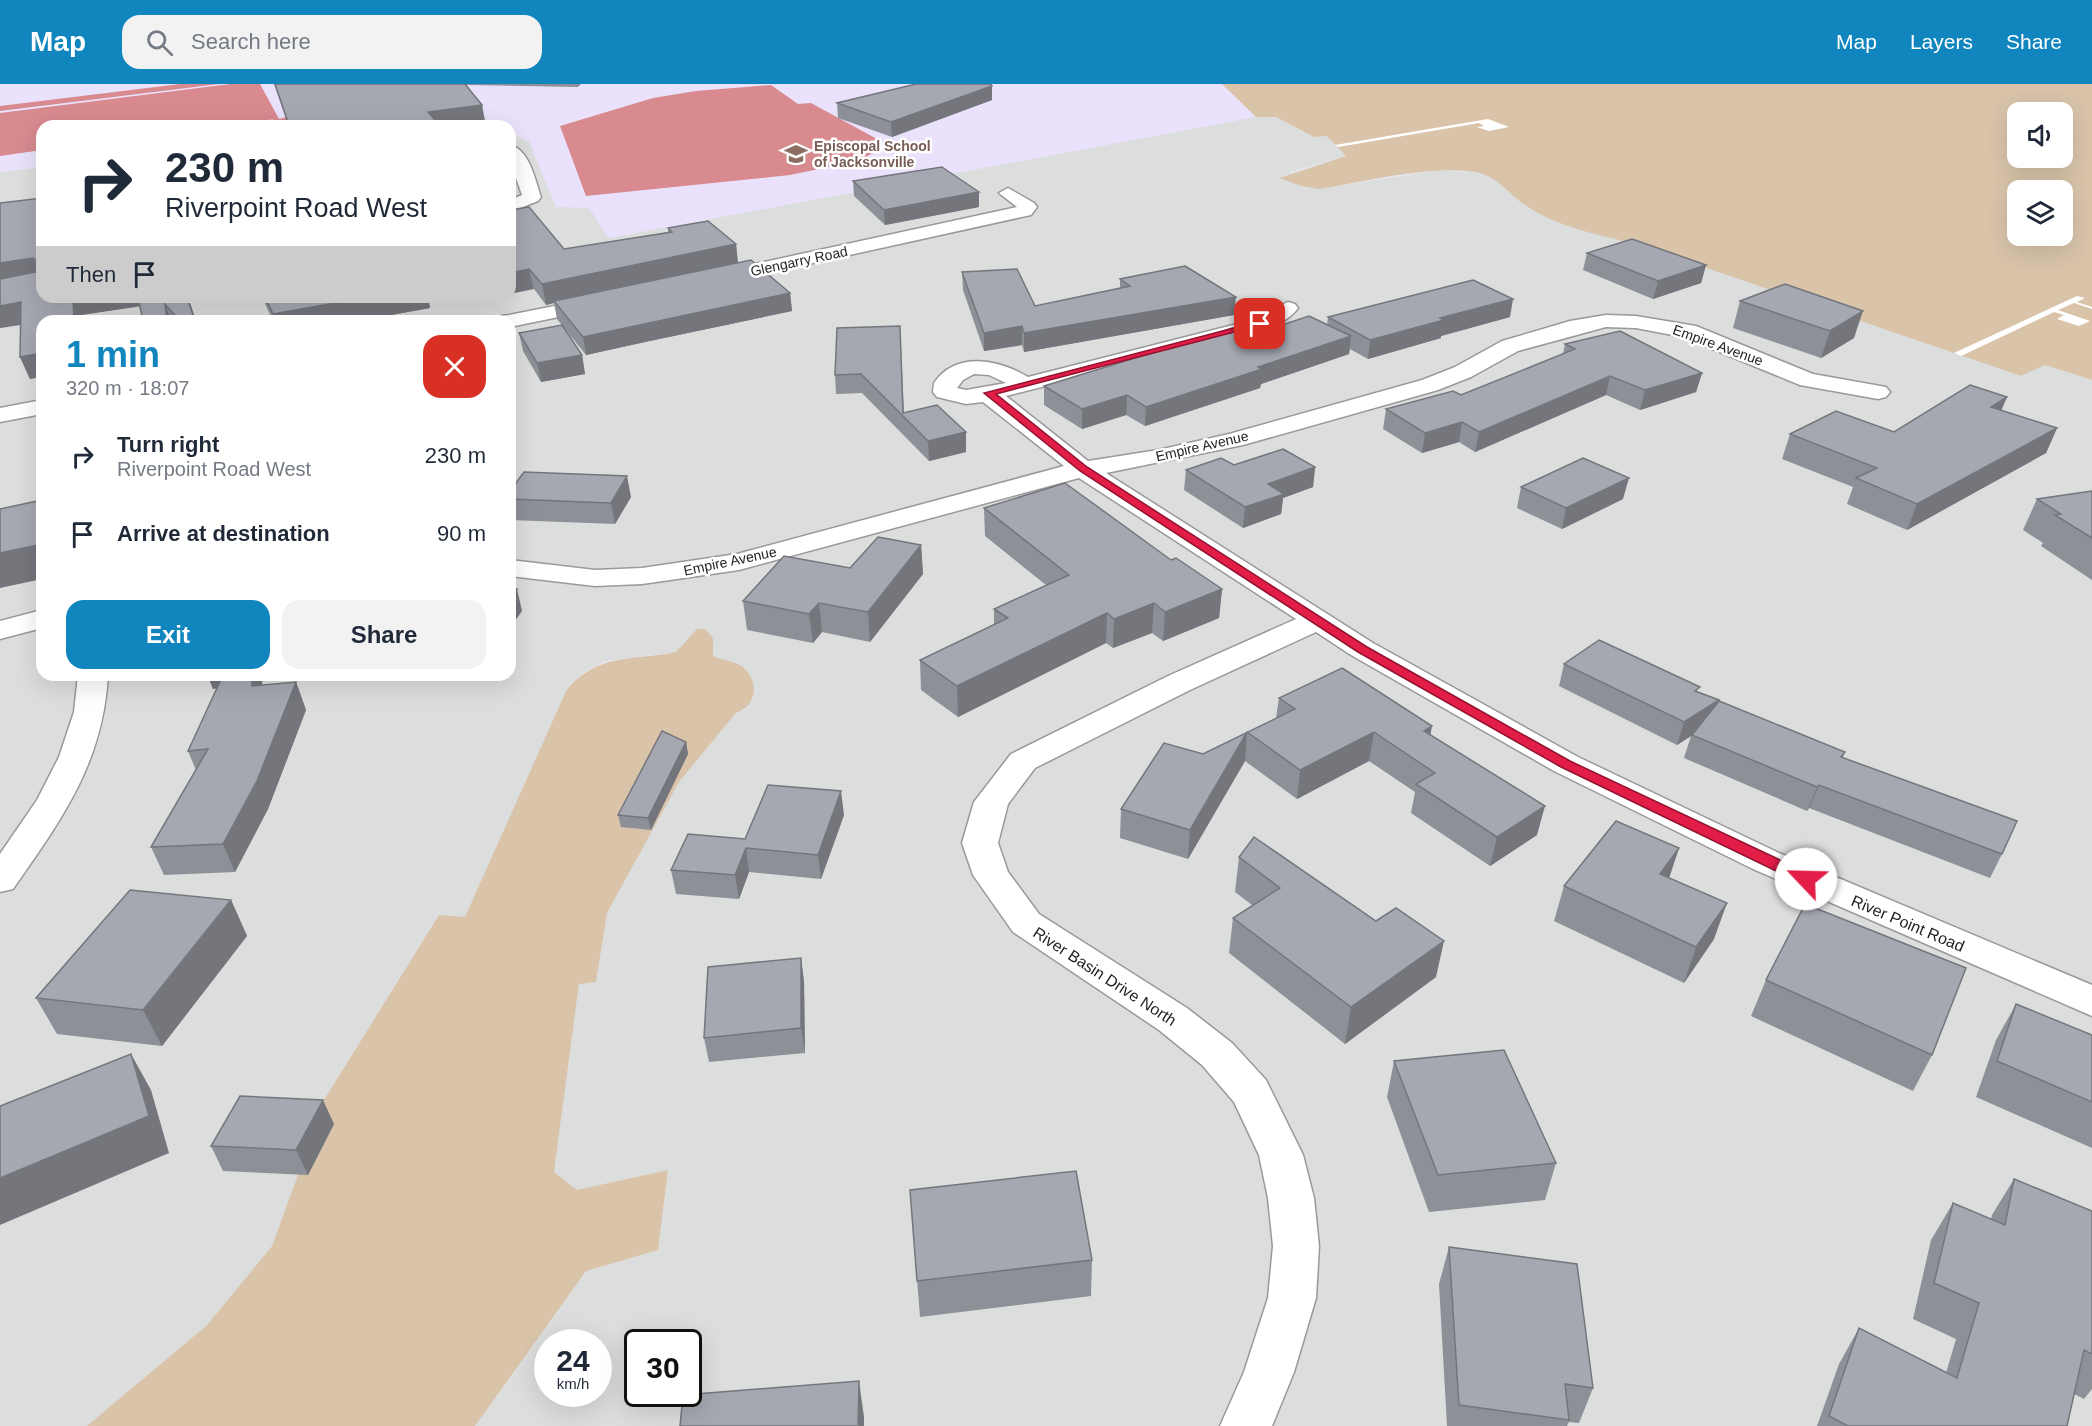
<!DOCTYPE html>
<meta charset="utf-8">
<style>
:root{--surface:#fff;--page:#f2f2f3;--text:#1f2937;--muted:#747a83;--accent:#1085be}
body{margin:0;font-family:Arial,sans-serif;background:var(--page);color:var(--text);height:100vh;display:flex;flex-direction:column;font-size:22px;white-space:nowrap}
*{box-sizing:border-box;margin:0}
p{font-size:20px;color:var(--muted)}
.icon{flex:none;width:33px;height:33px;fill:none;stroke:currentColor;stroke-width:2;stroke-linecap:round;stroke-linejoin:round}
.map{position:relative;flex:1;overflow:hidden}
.details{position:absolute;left:36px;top:231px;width:480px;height:366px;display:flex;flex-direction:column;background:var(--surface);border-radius:18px;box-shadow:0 6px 24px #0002}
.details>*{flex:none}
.hud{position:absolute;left:36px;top:36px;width:480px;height:183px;border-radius:18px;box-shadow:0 6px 24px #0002;background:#fff;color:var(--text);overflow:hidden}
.tools{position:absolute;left:2007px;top:18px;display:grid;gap:12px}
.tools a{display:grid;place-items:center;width:66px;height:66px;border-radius:12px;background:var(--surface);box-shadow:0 6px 24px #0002;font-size:30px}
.speed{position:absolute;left:534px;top:1245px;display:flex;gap:12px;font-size:30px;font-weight:700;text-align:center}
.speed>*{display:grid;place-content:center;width:78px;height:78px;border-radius:50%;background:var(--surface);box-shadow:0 6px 24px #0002;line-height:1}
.speed small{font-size:15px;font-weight:400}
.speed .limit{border:3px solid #111;border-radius:9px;background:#fff;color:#111}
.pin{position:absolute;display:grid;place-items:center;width:51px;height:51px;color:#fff;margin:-26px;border-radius:12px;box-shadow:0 3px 9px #0006}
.me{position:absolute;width:66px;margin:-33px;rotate:294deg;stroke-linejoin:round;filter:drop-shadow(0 0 4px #0008)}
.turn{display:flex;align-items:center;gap:21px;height:126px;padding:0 30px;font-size:27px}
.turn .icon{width:78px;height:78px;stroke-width:2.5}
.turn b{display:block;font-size:42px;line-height:51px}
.then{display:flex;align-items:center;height:57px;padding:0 30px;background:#0003;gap:12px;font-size:22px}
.round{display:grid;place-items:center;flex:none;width:63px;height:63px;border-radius:18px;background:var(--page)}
.headline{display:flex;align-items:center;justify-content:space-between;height:102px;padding:0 30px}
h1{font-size:36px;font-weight:700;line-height:45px;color:var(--accent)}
.action{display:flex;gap:12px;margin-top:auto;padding:12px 30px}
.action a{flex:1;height:69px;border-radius:18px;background:var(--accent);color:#fff;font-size:24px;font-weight:700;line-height:69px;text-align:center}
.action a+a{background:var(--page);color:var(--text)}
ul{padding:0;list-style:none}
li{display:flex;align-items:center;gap:18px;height:78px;padding:0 30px}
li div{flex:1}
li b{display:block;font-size:22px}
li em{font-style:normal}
header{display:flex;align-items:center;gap:36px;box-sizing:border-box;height:84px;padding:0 30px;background:var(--accent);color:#fff}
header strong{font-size:28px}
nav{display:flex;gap:33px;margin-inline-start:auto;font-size:21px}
.search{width:420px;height:54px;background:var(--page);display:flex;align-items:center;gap:15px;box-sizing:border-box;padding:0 21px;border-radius:18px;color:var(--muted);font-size:22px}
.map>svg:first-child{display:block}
</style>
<header>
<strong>Map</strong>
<div class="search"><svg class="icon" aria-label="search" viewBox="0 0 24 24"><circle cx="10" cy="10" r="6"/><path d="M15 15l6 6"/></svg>Search here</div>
<nav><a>Map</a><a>Layers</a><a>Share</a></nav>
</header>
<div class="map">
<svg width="2092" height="1342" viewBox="0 0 2092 1342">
<rect width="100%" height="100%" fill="#e6e6ef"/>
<path fill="#dcdddd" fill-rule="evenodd" d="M1256,33H1276L1314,53L1327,52L1346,72L1289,88L1291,90L1280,94L1301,102L1319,105L1440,86L1478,89L1497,96L1527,123L2021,292L2045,281L2092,296V1342H475L586,1187L658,1166L668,1087L577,1106L554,1088L579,899L596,898L607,829L679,698L736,629L745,626L720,575L686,556L677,568L605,577L584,588L566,607L465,834L439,831L284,1079L302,1080L272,1162L207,1241L87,1342H0V88L42,83V213H510V50L529,57L556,123ZM42,237H510V591H42ZM548,1258H598V1310H548ZM638,1258H688V1310H638Z"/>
<path fill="#eae2fc" d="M0,0H1222L1256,33L609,154L589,124L556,123L529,57L510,50V42H493L480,24L345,42H42V83L0,88Z"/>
<g fill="#d88a8f">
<path d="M180,0H219L0,27V22Z"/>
<path d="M230,0H260L279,35L295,31L291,39L275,42H238L275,35L225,42H42V66L0,72V29Z"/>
<path d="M771,1L798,20L811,19L877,55V67L858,77L790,91L586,112L560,42L653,14L696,7Z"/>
</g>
<g fill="#d9c4aa" fill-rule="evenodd">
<path d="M1222,0H2092V296L2045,281L2021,292L1636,160C1600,151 1560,144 1528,123C1510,112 1501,95 1479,89C1437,79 1364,98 1319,105L1301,102L1279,94L1346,72L1327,52L1314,53L1276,33H1256ZM2018,28H2062V74H2018ZM2018,106H2062V152H2018Z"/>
<path d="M697,545H705L713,554V572C722,576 738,578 744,584C760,599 756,622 736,629L679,698L607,829L596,898L579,900L554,1088L577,1106L668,1086L658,1166L586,1187L475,1342H87L207,1241L272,1162L302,1080H284L439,831L465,833L566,607C597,568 633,577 676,568Z"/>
</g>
<g fill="#fff">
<path d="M1488,35L1509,43L1489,47L1477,43L1484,42L1479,39L1338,63L1335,61Z"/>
<path d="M2077,212L2085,214L2077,218L2092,223V225L2074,219L2058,226L2090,237L2079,242L2057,235L2064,231L2054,228L1961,272L1954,269Z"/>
</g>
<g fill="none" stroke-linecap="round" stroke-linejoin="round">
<g stroke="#999" stroke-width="3">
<g id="minor">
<path d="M510,61C530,66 535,96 541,113L538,117L510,128V116L522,111L510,77Z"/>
<path d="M1008,104L1034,119L1037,123L1031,131L718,200L711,198L708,194L711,190L718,188L1017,123L999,109Z"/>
<path d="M600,213L607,215L610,219L607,223L510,243V237H498L501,232L509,231Z"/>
<path d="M1288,218L1295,220L1298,224C1289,237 1271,243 1257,249L1006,312L1088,377L1158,366L1229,350L1422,296L1455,283L1502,257L1570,237L1606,231L1636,232L1696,242L1813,290L1886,303L1890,308L1886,313L1878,315L1800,301L1683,253L1636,244L1606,243L1518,267L1471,293L1438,306L1243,361L1106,389L1373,559L1578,673L1779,769L2092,901V932L1753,785L1554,687L1351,571L1316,548L1190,606L1035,684L1008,720L998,759L1008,788L1039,830L1187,924L1232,959L1266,996L1303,1071L1314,1114L1319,1162L1316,1214L1294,1288L1272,1342H1220L1244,1288L1268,1214L1273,1162L1268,1114L1259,1071L1234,1018L1202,981L1159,946L1013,848L973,791L962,759L974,718L1011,670L1168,592L1296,535L1079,394L739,486L642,500L595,502L510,492V476L595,486L642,484L737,470L1064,382L983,318L966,320L937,313L933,308L934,299C956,266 1000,276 1028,293L1241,239ZM974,290L989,291L1006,299L966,306L957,304L963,296Z"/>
<path d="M42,316V330L0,338V324Z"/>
<path d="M42,526V544L0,555V537Z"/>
<path d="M78,591H108C103,679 62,735 13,805L0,808V770L37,716L59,673L74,628Z"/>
</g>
</g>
<use href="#minor" fill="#fff" fill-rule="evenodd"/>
</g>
<g fill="#8e9098">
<path d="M274,0H581L578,3L466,1L482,21L485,38L459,42H280L287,38Z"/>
<path d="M992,16L892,53L838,34L837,19Z"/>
<path d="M853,97L979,108V123L885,141L854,112Z"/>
<path d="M42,114V213H188L196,237H143L140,222L81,231L30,295L20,273L21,241L0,244Z"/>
<path d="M510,126L564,165L668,148V144L736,160L738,178L790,209L792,227L645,258L586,271L557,235L554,219L546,221L534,205Z"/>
<path d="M1587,169L1706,181L1701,199L1653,215L1583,186Z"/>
<path d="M962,188L1035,222L1120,204V195L1234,231L1024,268L1022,261L984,267L963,206Z"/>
<path d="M262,213H428L430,224L358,237H273Z"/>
<path d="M1740,217L1854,254L1821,274L1733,244Z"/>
<path d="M1328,233H1510L1441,252V254L1368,275L1350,265L1349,270L1261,300L1260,304L1145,342L1126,331L1082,345L1044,321V302L1282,241H1327Z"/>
<path d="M900,242L904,329L966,368L929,377L862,309L836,310L835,291Z"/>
<path d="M519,249L582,271L585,290L541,298L523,267Z"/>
<path d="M1565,260L1702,289L1696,308L1640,326L1606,311L1475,368L1459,358L1422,369L1383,345L1386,325L1461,311L1563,270Z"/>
<path d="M2001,326L2057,344L2046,369L1907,446L1847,420L1853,403L1782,375L1790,350L1894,348Z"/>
<path d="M1234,381L1315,383L1313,403L1283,414L1281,430L1243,444L1184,406L1186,386Z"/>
<path d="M1521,403L1623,415L1562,445L1517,424Z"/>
<path d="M510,407L631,413L615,440L510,436Z"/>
<path d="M2092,407V496L2041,462L2043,459L2023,446L2037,415Z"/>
<path d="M984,424L1171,476L1222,505L1219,534L1163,557L1152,549L1113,564L1106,559L958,633L921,606L920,576L994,540V525L1046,501L985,452Z"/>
<path d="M921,461L923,490L870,558L822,548L813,559L747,546L743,517L850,484Z"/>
<path d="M1564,580L1698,608L1845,668L1843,673L2002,770L1990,794L1809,724L1807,727L1684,674L1691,652L1677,661L1559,602Z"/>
<path d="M183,591H262V601L296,598L306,626L268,725L235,788L164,791L151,763L196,686L188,667L217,604L213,605L208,592L186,597Z"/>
<path d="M1279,614L1431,651L1537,751L1490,782L1411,729L1415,708L1369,677L1297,715L1245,677L1188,775L1120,754L1121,725L1203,670L1276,634Z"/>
<path d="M686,658L688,670L651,746L621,743L618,731Z"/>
<path d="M844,731L821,795L749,788L739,815L676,810L671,786L745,755Z"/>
<path d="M1679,764L1669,794L1714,855L1684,899L1554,837L1564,802Z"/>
<path d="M1239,773L1436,893L1345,960L1229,869L1233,834L1252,821L1235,808Z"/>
<path d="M231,816L247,852L162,962L57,950L36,914Z"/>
<path d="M801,874L804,898L805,969L709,978L704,954Z"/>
<path d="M1766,896L1932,971L1913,1007L1751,932Z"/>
<path d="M2016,920L2092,951V1064L1976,1013L1996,956Z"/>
<path d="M1394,977L1556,1079L1545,1116L1429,1128L1387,1013Z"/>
<path d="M334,1040L308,1091L223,1087L211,1062Z"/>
<path d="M2014,1095L2092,1127V1305L2084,1315L2074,1310L2067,1342H1817L1839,1280L1859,1244L1946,1289L1956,1255L1913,1235L1931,1156L1953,1119L1991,1135L1992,1131Z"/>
<path d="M910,1106L1092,1176L1091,1212L920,1233Z"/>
<path d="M1449,1163L1593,1304L1579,1339L1569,1338L1567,1342H1447L1439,1200Z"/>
</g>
<g fill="#74767c">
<path d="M992,2V16L892,53L891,38Z"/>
<path d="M482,21L485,38L459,42H431L428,28Z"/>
<path d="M979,108V123L885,141L884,126Z"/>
<path d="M736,160L738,180L554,217V219L546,221L542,200Z"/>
<path d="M33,174L42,194L0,201V179Z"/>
<path d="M1706,181L1701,199L1653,215L1658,197Z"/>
<path d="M529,185L534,205L510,210V189Z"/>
<path d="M790,209L792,227L645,258L586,271L583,253Z"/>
<path d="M73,213H139L142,222L81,231L82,237H74Z"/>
<path d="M187,213H188L196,237H195Z"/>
<path d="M369,213H428L430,224L358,237H275L273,230Z"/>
<path d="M1236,213L1234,231L1024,268V249Z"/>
<path d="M1513,215L1510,233L1441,252V254L1368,275L1370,256L1440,234Z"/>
<path d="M21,218L30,239L0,244V222Z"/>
<path d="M165,220L171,237H167Z"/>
<path d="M1863,227L1854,254L1821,274L1830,247Z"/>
<path d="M1022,242V261L984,267V249Z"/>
<path d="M1351,252L1349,270L1261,300L1260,304L1145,342L1146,323L1258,283Z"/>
<path d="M42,269V293L30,295L20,273Z"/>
<path d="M582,271L585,290L541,298L537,279Z"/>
<path d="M1702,289L1696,308L1640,326L1645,306Z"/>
<path d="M1610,292L1606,311L1475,368L1479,348Z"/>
<path d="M1127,311L1126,331L1082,345V325Z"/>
<path d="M2007,313L1997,337L1991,323Z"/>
<path d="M1462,338L1459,358L1422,369L1425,349Z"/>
<path d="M2057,344L2046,369L1907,446L1917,420Z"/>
<path d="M966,348V368L929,377L928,357Z"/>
<path d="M1315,383L1313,403L1283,414L1281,430L1243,444L1245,423L1268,400Z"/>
<path d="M627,392L631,413L615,440L611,419Z"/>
<path d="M1629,394L1623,415L1562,445L1566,424Z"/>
<path d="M42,460V495L0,504V469Z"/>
<path d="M921,461L923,490L870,558L868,528Z"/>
<path d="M517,505L522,527L510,544V514Z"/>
<path d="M1222,505L1219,534L1163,557L1165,528Z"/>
<path d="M819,519L822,548L813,559L809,530Z"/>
<path d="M1154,519L1152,549L1113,564L1114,535Z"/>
<path d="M1107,529L1106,559L958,633L957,602Z"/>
<path d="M183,591H239L242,599L213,605L208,592L186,597Z"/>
<path d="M252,591H262L263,629L252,602Z"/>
<path d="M296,598L306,626L268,725L235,788L223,760Z"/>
<path d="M1719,616L1711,639L1692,651L1691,652L1677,661L1684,638Z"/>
<path d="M1432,642L1427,671L1424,647Z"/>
<path d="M1247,648L1245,677L1188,775L1190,746Z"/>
<path d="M1374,648L1369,677L1297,715L1300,686Z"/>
<path d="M686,658L688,670L651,746L648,734Z"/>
<path d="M1819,701L1809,724L1807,727L1817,703Z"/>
<path d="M841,707L844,731L821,795L818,771Z"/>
<path d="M1545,722L1537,751L1490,782L1497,753Z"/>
<path d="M746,764L749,788L739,815L735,791Z"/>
<path d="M1679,764L1667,800L1660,790Z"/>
<path d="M231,816L247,852L162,962L143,926Z"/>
<path d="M1727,819L1714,855L1684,899L1696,863Z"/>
<path d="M1444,857L1436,893L1345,960L1351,923Z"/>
<path d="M801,874L804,898L805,969L801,944Z"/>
<path d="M131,970L151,1006L169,1069L0,1141V1094Z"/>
<path d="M323,1016L334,1040L308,1091L296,1066Z"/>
<path d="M859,1297L864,1333V1342H858Z"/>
</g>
<g fill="#a5a8b1" stroke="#74767c" stroke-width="1.5">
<path d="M275,0H465L482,21L428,28L440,42H280H281L279,39L288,38Z"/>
<path d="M916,0H991L992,2L891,38L837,19Z"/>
<path d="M942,83L979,108L884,126L853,97Z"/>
<path d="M42,114V213H73L74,237H42V269L20,273L21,218L0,222V195L36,188V176L33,174L0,179V119Z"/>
<path d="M529,123L564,165L672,148L668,144L708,137L736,160L542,200L529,185L510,189V126Z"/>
<path d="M1632,155L1706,181L1658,197L1587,169Z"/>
<path d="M751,176L790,209L583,253L554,217Z"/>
<path d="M1185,182L1236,213L1024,249L1022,242L984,249L962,188L1017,185L1035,222L1130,202L1120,195Z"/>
<path d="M1473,196L1513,215L1440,234L1444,236L1370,256L1328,233Z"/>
<path d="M1785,200L1863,227L1830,247L1740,217Z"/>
<path d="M138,213H187L195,237H180L165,220L167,237H143Z"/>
<path d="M265,213H369L273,230Z"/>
<path d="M1309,232L1351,252L1258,283L1262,285L1146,323L1127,311L1082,325L1044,302L1236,243L1238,249L1279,239L1282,241Z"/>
<path d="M562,241L582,271L537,279L519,249Z"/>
<path d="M900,242L903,329L937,321L966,348L928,357L861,290L835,291L837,244Z"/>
<path d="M1620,247L1702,289L1645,306L1610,292L1479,348L1462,338L1425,349L1386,325L1453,307L1461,311L1575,265L1565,260Z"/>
<path d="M1970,301L2007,313L1991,323L2057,344L1917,420L1856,394L1877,384L1790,350L1836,327L1894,348Z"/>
<path d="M1283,365L1315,383L1268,400L1284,410L1245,423L1186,386L1221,374L1234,381Z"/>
<path d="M1583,374L1629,394L1566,424L1521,403Z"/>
<path d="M524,388L627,392L611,419L510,415V407Z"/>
<path d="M1065,399L1171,476L1176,474L1222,505L1165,528L1154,519L1114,535L1107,529L957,602L920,576L1008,534L994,525L1069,491L984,424Z"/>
<path d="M2092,407V454L2055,431L2061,430L2037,415Z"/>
<path d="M42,416V460L0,469V425Z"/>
<path d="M878,453L921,461L868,528L819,519L809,530L743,517L784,472L850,484Z"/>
<path d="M510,504L517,505L510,514Z"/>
<path d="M1599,556L1700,603L1695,607L1719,616L1684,638L1564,580Z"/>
<path d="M1342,584L1432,642L1424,647L1545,722L1497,753L1416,700L1435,689L1374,648L1300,686L1247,648L1190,746L1121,725L1164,659L1203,670L1295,625L1279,614Z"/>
<path d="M223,591H252V602L296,598L257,697L223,760L151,763L208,665L188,667Z"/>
<path d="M1719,617L1845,668L1841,673L2017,737L2002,770L1819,701L1817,703L1692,651Z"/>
<path d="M662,647L686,658L648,734L618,731Z"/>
<path d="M768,701L841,707L818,771L746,764L735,791L671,786L688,750L745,755Z"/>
<path d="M1616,737L1679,764L1660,790L1727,819L1696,863L1564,802Z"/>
<path d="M1254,753L1376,837L1396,824L1444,857L1351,923L1233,834L1280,804L1239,773Z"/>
<path d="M130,806L231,816L143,926L36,914Z"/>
<path d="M1805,820L1966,884L1932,971L1766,896Z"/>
<path d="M801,874V944L704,954L708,883Z"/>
<path d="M2016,920L2092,951V1018L1997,977Z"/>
<path d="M1504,966L1556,1079L1438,1091L1394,977Z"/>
<path d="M131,970L149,1032L0,1094V1022Z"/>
<path d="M240,1012L323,1016L296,1066L211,1062Z"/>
<path d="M1076,1087L1092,1176L917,1197L910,1106Z"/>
<path d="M2014,1095L2092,1127V1270L2084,1266L2067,1342H1848L1829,1332L1859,1244L1957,1294L1979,1219L1934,1199L1953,1119L2005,1141Z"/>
<path d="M1449,1163L1577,1180L1593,1304L1565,1300L1569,1336L1459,1321Z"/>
<path d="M859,1297L858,1342H680L683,1311Z"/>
</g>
<path fill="#e11d48" stroke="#92132f" stroke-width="1.5" d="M1257,238L1265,240L996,310L1087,383L1367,563L1570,677L1812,791L1814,795L1812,799H1801L1561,683L1358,568L1080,387L984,309Z"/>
<defs>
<g id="school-bare" transform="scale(1.8)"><path d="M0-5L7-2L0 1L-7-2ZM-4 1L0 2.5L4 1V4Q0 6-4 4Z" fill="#8d6e63" stroke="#fff" stroke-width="2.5" paint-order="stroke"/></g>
</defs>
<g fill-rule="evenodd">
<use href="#school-bare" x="796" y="70"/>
</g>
<g text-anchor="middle" stroke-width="5" stroke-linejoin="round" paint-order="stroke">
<g font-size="14" font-weight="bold" fill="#785e54" stroke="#fff" text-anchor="start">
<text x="814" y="67">Episcopal School<tspan x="814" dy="16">of Jacksonville</tspan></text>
</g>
<g font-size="14" fill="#1f1f1f" stroke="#fff">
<text transform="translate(799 177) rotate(-12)" y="5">Glengarry Road</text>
<text transform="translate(1718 261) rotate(20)" y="5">Empire Avenue</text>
<text transform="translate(1202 362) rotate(-13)" y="5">Empire Avenue</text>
<text transform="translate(730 477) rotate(-12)" y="5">Empire Avenue</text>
</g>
<g font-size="16" fill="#1f1f1f" stroke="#fff">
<text transform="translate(1908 839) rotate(23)" y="6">River Point Road</text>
<text transform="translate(1105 892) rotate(33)" y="6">River Basin Drive North</text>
</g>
</g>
</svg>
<div class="tools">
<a><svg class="icon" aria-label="sound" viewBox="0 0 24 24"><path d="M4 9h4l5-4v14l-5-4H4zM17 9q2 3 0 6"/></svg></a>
<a><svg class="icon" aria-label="layers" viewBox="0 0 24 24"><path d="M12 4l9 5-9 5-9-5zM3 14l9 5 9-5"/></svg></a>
</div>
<div class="speed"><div>24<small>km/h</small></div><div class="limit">30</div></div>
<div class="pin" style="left:1260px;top:240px;background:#d93025"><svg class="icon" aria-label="arrive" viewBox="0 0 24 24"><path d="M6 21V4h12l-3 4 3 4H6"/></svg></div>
<svg class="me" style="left:1806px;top:795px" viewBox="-20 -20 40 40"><circle r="19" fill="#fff"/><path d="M0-13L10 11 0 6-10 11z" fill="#e11d48"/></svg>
<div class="hud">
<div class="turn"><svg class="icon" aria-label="right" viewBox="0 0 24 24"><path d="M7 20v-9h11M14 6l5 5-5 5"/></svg><div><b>230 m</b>Riverpoint Road West</div></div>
<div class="then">Then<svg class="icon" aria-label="arrive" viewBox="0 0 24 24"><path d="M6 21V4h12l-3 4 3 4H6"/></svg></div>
</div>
<section class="details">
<div class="headline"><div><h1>1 min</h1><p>320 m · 18:07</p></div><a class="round" style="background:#d93025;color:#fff"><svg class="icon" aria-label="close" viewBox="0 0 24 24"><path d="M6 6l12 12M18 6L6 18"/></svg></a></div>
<ul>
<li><svg class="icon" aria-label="right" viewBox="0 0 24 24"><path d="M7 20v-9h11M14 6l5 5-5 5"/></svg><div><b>Turn right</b><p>Riverpoint Road West</p></div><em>230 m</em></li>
<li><svg class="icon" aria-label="arrive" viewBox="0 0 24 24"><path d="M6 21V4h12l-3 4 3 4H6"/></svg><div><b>Arrive at destination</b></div><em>90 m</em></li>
</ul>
<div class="action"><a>Exit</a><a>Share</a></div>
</section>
</div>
